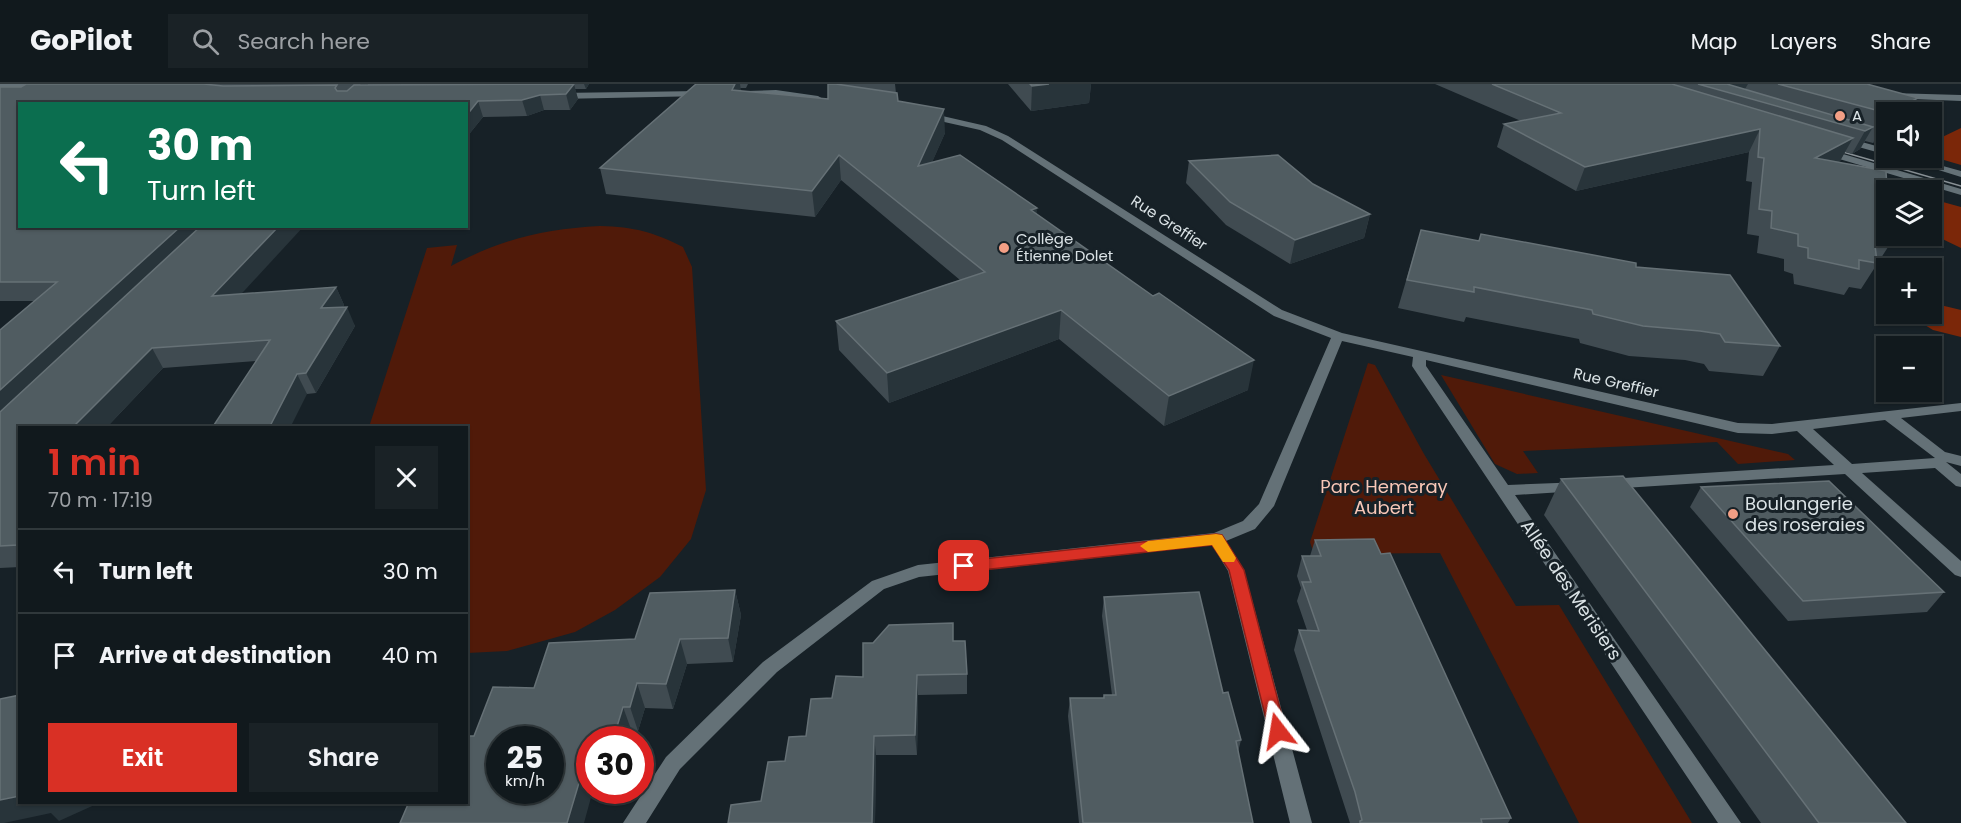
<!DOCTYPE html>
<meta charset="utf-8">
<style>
:root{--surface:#11191d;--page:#1a2226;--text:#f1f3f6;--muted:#9ca0a4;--line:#30383b;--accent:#d93025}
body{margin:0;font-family:Poppins,sans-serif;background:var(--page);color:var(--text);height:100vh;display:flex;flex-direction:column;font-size:22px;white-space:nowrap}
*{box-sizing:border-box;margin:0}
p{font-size:20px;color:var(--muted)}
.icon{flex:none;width:33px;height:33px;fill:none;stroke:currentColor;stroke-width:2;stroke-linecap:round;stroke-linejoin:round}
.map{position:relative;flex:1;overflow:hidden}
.drawer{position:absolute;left:18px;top:342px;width:450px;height:378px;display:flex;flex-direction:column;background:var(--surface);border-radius:0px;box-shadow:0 2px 4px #0004,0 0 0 2px var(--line)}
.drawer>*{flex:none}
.hud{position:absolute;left:18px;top:18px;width:450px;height:126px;border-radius:0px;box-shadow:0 2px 4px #0004,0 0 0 2px var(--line);background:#0b6e4f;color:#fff;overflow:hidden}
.buttons{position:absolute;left:1876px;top:18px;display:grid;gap:12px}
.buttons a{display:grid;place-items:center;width:66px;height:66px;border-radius:0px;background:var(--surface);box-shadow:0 2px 4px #0004,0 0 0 2px var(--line);font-size:30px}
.speed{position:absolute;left:486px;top:642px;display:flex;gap:12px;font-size:30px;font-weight:700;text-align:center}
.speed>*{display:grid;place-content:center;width:78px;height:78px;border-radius:50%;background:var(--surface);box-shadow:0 2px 4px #0004,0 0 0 2px var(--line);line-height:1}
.speed small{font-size:15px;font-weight:400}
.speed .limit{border:9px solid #d22;background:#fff;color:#111}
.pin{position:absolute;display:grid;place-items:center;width:51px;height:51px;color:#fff;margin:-26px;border-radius:12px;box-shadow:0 3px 9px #0006}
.me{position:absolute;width:66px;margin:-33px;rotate:346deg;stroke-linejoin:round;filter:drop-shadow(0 0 4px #0008)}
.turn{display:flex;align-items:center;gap:21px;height:126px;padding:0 30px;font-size:27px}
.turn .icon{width:78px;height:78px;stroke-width:2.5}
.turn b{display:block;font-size:42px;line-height:51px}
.round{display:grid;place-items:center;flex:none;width:63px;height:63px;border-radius:0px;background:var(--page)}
.head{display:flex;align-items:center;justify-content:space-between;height:102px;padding:0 30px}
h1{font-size:36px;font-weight:600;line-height:45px;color:var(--accent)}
.action{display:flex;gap:12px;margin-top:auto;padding:12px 30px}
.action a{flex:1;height:69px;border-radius:0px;background:var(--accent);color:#fff;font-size:24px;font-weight:600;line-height:69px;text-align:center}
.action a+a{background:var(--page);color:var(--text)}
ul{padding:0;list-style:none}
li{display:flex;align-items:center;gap:18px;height:84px;padding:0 30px;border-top:2px solid var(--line)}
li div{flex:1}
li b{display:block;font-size:22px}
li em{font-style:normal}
header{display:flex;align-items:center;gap:36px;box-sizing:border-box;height:84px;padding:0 30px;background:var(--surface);border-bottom:2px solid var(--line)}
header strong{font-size:28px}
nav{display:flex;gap:33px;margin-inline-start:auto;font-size:21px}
.search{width:420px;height:54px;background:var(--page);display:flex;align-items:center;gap:15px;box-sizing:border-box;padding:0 21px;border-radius:0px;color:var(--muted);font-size:22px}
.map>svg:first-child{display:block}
</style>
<header>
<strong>GoPilot</strong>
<div class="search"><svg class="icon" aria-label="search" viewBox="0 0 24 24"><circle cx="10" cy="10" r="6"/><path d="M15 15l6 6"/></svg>Search here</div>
<nav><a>Map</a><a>Layers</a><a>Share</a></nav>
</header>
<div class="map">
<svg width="1961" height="739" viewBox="0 0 1961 739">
<rect width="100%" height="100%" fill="#172127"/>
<g fill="#501a09">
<path d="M600,142C635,143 653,148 683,163L692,183L706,406L691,455L660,493L615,526L575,548L507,567L467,569L466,344L369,343L427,164L457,161L451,182C502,155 543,145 600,142Z"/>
<path d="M1368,279L1375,281L1424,370L1516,522L1559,521L1692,739H1579L1440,469L1314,470L1310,458Z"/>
<path d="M1441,291L1788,370L1795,376L1738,380L1717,358L1523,367L1538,389L1517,390L1495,380Z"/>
</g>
<g fill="#7b2709">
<path d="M1961,44V81L1944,76L1932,63V58Z"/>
<path d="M1932,115L1961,123V164L1932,150Z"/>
<path d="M1932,219L1961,226V253L1933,246L1907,230H1932Z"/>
</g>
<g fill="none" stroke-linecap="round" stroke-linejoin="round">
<g fill="#647177" fill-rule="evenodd">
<path d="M0,0H45L46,2L42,5H0Z"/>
<path d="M776,6L818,12L823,15L818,18L776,12L747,13L743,10L747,7Z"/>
<path d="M702,7L705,8V12L558,15L553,12L558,9Z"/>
<path d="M1891,9L1961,11V17L1888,14V10Z"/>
<path d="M925,28L986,42L1008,52L1282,226L1342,249L1738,339L1772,340L1961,319V327L1901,334L1945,368L1961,372V382L1946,378L1961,390V403L1956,402L1935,384L1862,389L1961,477V493L1955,491L1845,390L1608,405L1600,400L1608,395L1834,381L1797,347L1772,350L1738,349L1426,276V282L1508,401L1583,398L1586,402L1578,407L1515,411L1741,739H1718L1412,282L1413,273L1342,257L1274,422L1255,445L1226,457L1244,486L1312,739H1290L1228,487L1212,461L919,493L884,505L777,588L680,685L646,739H623L666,673L763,578L872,497L918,481L1214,449L1243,437L1259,420L1331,254L1274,232L1002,56L980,46L922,33V29ZM1885,336L1935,374L1852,380L1813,345Z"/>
<path d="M1844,53L1887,65V71L1841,58V54Z"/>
<path d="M1823,64L1961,105V111L1819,69L1818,67Z"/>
<path d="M1900,74H1914L1961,87V93Z"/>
</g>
<path stroke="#889095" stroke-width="1.5" d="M1836,66L1961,102"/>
</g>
<g fill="#404b51">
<path d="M26,0H361L360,1H368V0H589L586,5H575L578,15L570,26H544L527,32L483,33L466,54V20H20L241,210L336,203L344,221L343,223L355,242L316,309L307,310L256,277L163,284L106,344H20V483L0,484V246L35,217H0V3H21Z"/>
<path d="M696,0H748L746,4H740L741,7L828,15V0H895L896,9L898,17L945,49L932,78L1037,131L1248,306L1164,342L1059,255L889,319L839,266L836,237L960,196L841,96L815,133L606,110L600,84Z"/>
<path d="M1008,0H1091L1089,19L1031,27Z"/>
<path d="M1435,0H1867L1887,28V51L1873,59L1865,57L1860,65L1852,70L1845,68L1840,77L1838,78L1890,160L1861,205L1849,203L1844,211L1794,200L1793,190L1784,187V175L1757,169L1759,152L1747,150L1752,98L1746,97L1749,68L1576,107L1497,63L1504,40L1521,37Z"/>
<path d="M1189,77L1313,100L1370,130L1364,154L1290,180L1226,141L1186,99Z"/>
<path d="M1421,146L1479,157L1636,183L1780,262L1763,292L1709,287L1704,280L1685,276L1629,272L1580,259L1579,255L1466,233L1464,238L1398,224Z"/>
<path d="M1561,395L1906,739H1761L1544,431Z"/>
<path d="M1701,403L1944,508L1927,528L1788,537L1690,423Z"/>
<path d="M1315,456L1381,470L1511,734L1508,739H1350L1294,566L1299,546H1307L1297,517L1301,504L1297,492L1302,472H1310Z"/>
<path d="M735,506L741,531L733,578L687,580L673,625L645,624L638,647L632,648L629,656H590L466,718L474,652L534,604Z"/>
<path d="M1104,513L1223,609L1241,656L1238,668L1253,739H1079L1068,632L1070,614H1103L1104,611H1112L1102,532Z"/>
<path d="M953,557L967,590V610L918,611L917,671H876L875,739H728L761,717L785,677L806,652L832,614L863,593Z"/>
</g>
<g fill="#28343a">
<path d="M574,0L578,15L570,26L566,10Z"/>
<path d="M584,0H589L586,5Z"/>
<path d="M735,0H740L742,14L732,6Z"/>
<path d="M1049,0H1091L1089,19L1031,27L1032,2Z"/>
<path d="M1730,0H1748L1745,5L1734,10L1726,8Z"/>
<path d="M540,11L544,26L527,32L522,16Z"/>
<path d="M1918,14L1910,28H1891Z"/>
<path d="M478,17L483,33L466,54V32Z"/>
<path d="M944,25L945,49L919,108L918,82Z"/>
<path d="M1887,33V51L1873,59Z"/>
<path d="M1873,43L1860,65L1852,70L1865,47Z"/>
<path d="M1760,45L1749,68L1576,107L1585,83Z"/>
<path d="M1853,54L1840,77L1803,97L1815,74Z"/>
<path d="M839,71L841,96L815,133L812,107Z"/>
<path d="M1037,124L1036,151L1031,126Z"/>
<path d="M1370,130L1364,154L1290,180L1295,156Z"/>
<path d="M181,142H210L0,340V306Z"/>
<path d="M279,142H304L222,231L212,212Z"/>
<path d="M336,203L344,221L330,243L321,224Z"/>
<path d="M347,223L355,242L316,309L306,289Z"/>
<path d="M1061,226L1059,255L889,319L887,289Z"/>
<path d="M152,264L163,284L106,344H72Z"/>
<path d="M1254,276L1248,306L1164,342L1169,312Z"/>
<path d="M297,290L307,310L290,344H269Z"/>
<path d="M735,506L741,531L733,578L728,554Z"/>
<path d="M680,555L687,580L673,625L666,600Z"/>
<path d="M917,591L918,611L917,671L915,651Z"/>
<path d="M637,599L645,624L638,647L630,623Z"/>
<path d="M623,623L632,648L629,656H618L615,649Z"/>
<path d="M874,652L876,671L875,739H872Z"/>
<path d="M590,662V706H593L584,739H567Z"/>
<path d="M20,712V718H101L59,737L51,729L4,739H0V716Z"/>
</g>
<g fill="#505c61" stroke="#667176" stroke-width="1.5" fill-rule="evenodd">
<path d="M26,0H204L223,2L337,1L335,4L337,7H347L354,1L574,0L566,10L540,11L522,16L478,17L466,32V20H20V142H181L0,306V246L57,198H0V3H21Z"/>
<path d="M696,0H735L732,6L828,15V0H836L897,9L898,17L944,25L918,82L960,71L1037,124L1031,126L1153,212L1159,209L1254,276L1169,312L1061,226L887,289L836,237L985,188L839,71L812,107L600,84Z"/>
<path d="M1030,0H1049L1032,2Z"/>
<path d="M1492,0H1672L1853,54L1815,74L1886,87L1887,106V152H1890V160L1879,158V162L1875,161L1877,179L1859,176V185L1808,174V164L1798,162V150L1771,144L1772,127L1759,125L1764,74L1758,73L1760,45L1585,83L1504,40L1561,29Z"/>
<path d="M1698,0H1727L1873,43L1865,47Z"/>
<path d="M1778,0H1867L1918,14L1891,28H1887V29Z"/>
<path d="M1278,71L1313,100L1370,130L1295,156L1230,118L1189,77Z"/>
<path d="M201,142H279L212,212L336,203L321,224L347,223L306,289L297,290L269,344H212L270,256L152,264L72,344H20V459L18,461L0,462V328Z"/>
<path d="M1421,146L1479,157L1481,150L1636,179V183L1730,191L1780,262L1725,258L1720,250L1700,247L1643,242L1593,230L1592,226L1474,203V208L1407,196Z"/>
<path d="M1623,392L1906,739H1819L1561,395Z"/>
<path d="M1829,397L1944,508L1803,517L1701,403Z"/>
<path d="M1374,455L1381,470L1390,469L1511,734L1481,735L1482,739H1360V737L1362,736L1355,708L1299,546L1319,547L1302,498H1311L1302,472H1321L1315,456Z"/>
<path d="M735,506L728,554L680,555L666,600L637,599L630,623H623L615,649H593L591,656H590V662L567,739H400L409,718H466V652H474L493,603L534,604L549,559L635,555L650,509ZM500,656H550V706H500Z"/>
<path d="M1199,508L1223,609L1228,608L1241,656L1236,657L1253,739H1083L1070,614H1104V611H1116L1104,513Z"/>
<path d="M953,539V557H965L967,590L917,591L915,651L874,652L872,739H728L731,721L761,717L768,678L785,677L789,653L806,652L811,615L832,614L836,592L863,593V559H873L889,541Z"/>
<path d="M20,611V712L0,716V615Z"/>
</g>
<path fill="#d93025" stroke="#8d1f18" stroke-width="1.5" d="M1216,450L1222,451L1244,486L1286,647L1284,652L1278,654L1271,652L1269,647L1229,486L1212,461L964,488L957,482L964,477Z"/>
<path fill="#f59e0b" d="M1216,450L1222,451L1236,474L1234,478H1223L1212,461L1148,468L1140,462L1148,457Z"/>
<g fill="#f39f85" stroke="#172127" stroke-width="2">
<circle cx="1840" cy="32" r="6"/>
<circle cx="1004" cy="164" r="6"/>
<circle cx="1733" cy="430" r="6"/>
</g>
<g text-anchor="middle" stroke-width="6" stroke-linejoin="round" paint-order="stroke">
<g font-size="15" fill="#dbe3e6" stroke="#172127" text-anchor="start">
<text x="1852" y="37">A</text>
<text x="1016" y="160">Collège<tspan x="1016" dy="17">Étienne Dolet</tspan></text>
</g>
<g font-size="15" fill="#dbe3e6" stroke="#172127">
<text transform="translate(1169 139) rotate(33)" y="5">Rue Greffier</text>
<text transform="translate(1616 299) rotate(13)" y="5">Rue Greffier</text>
</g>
<g font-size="18" fill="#f9c7b7" stroke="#172127">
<text x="1384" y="409">Parc Hemeray<tspan x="1384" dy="21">Aubert</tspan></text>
</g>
<g font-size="18" fill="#dbe3e6" stroke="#172127" text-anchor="start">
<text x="1745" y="426">Boulangerie<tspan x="1745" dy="21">des roseraies</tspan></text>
</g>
<g font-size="18" fill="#dbe3e6" stroke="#172127">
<text transform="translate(1571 506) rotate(56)" y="6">Allée des Merisiers</text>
</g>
</g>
</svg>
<div class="buttons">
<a><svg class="icon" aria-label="sound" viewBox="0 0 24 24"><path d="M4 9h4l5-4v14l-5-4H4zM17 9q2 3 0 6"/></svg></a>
<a><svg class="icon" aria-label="layers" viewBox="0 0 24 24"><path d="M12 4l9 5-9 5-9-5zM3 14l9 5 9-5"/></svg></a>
<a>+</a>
<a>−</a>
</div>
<div class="speed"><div>25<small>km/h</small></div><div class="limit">30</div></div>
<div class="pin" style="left:964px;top:482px;background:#d93025"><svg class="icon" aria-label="arrive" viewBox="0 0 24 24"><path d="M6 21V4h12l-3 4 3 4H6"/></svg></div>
<svg class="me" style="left:1278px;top:647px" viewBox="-20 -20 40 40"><path d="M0-17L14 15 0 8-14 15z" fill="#d93025" stroke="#fff" stroke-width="4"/></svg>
<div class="hud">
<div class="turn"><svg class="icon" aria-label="left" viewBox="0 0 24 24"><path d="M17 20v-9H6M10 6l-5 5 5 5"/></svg><div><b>30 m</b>Turn left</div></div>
</div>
<section class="drawer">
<div class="head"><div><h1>1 min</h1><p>70 m · 17:19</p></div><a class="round"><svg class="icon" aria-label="close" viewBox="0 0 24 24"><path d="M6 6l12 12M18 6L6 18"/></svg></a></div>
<ul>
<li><svg class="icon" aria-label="left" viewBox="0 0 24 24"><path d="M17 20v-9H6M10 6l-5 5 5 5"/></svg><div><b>Turn left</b></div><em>30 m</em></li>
<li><svg class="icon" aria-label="arrive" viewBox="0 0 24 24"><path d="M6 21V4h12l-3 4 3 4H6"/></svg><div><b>Arrive at destination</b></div><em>40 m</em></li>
</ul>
<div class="action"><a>Exit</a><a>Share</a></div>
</section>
</div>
